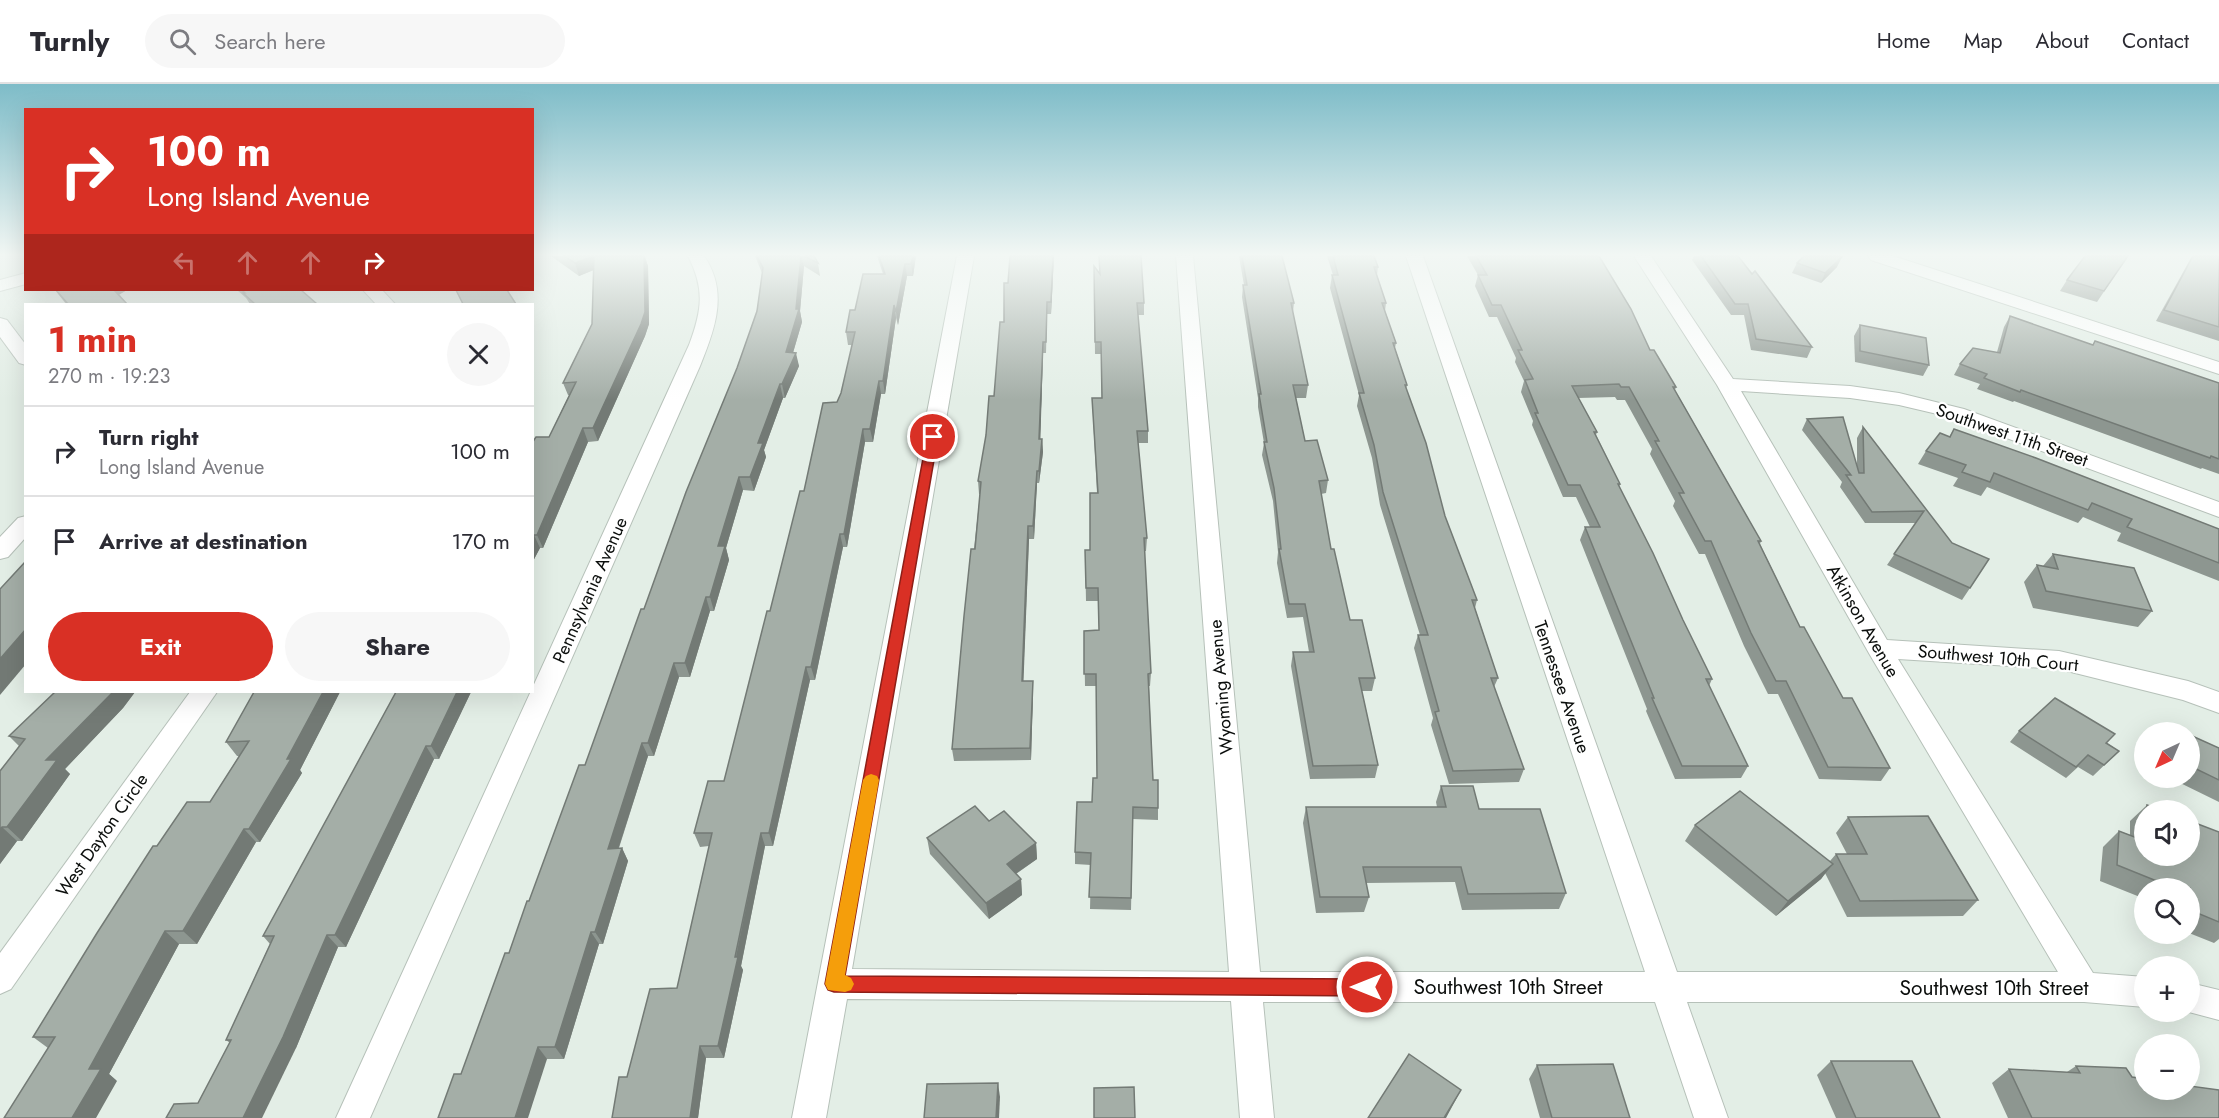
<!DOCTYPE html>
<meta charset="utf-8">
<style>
:root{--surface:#fff;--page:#f7f7f7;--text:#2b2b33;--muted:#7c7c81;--line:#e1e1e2;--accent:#d93025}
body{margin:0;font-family:Jost,sans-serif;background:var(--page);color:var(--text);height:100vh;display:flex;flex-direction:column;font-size:22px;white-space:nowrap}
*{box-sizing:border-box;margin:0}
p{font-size:20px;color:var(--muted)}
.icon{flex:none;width:33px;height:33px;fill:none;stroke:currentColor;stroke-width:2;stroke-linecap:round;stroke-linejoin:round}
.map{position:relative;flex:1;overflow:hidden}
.drawer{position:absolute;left:24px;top:219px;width:510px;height:390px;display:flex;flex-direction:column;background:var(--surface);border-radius:0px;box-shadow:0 6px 24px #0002}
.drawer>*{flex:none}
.guide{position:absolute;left:24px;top:24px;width:510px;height:183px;border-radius:0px;box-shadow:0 6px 24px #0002;background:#d93025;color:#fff;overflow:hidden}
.needle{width:39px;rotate:224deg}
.fabs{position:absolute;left:2134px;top:638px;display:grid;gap:12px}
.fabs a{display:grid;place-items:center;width:66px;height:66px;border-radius:50%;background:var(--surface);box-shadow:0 6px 24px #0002;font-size:30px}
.pin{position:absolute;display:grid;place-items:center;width:51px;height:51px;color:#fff;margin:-26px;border:3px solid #fff;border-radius:50%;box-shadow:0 2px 6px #0007}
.me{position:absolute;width:66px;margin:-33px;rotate:270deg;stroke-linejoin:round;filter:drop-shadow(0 0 4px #0008)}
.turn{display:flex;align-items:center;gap:21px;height:126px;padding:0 24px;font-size:27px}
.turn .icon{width:78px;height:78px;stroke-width:2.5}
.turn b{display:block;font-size:42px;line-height:51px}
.lanes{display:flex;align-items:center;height:57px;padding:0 24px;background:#0003;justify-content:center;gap:30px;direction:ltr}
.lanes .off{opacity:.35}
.round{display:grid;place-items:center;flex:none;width:63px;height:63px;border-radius:32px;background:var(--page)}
.headline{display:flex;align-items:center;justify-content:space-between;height:102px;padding:0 24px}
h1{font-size:36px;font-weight:700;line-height:45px;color:var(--accent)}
.cta{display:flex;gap:12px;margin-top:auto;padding:12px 24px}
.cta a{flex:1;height:69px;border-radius:36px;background:var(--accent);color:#fff;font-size:24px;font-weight:700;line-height:69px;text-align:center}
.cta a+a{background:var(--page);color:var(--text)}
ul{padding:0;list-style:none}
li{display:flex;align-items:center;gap:18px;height:90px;padding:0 24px;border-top:2px solid var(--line)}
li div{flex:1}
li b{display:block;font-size:22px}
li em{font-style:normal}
header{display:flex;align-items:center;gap:36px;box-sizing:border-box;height:84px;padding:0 30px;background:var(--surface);border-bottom:2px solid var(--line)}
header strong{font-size:28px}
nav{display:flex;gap:33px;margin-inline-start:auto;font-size:21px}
.search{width:420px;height:54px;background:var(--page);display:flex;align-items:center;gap:15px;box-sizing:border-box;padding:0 21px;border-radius:33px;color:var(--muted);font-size:22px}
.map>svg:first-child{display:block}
</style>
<header>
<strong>Turnly</strong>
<div class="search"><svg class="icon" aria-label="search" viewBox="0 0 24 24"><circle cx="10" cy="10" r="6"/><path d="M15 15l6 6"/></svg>Search here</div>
<nav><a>Home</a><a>Map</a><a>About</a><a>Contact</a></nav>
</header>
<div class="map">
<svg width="2219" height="1034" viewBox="0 0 2219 1034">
<rect width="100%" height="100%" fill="#e3eee6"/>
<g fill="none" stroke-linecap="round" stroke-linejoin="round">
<g stroke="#b6c1b9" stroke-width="2">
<g id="street">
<path d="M688,172H704C729,208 715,245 700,282L370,1034H336L689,261C702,226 705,205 688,172Z"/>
<path d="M957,172H974L852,885L1229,888L1176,172H1193L1260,888H1645L1406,172H1423L1677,888H2058L1870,571L1717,301L1634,172H1651L1733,295L1850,302L1899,309L1964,325L2219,418V433L1950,333L1899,321L1850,314L1741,307L1887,556L2059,567L2188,597L2219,608V629L2183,616L2059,585L1898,575L2093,889L2145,893V923L2084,918H1687L1728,1034H1694L1655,918H1263L1274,1034H1240L1231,917L847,915L826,1034H792Z"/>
<path d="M1868,172H1893L2219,278V290L1871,176Z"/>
<path d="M26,189V200L0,207V196Z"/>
<path d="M363,206H382L395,220H376Z"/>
<path d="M0,234L7,236L26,261V281L19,279L0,253Z"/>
<path d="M26,432V453L8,473L0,475V453L18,434Z"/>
<path d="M190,608H217L11,905L0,910V869Z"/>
<path d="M2190,899L2219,906V936L2185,927H2190Z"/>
</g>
</g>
<use href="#street" fill="#fff" fill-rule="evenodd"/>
</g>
<g fill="#8d9690">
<path d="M551,172H645L648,182L649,240L645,252L598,357L588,358L543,464H540L532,479V359L549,353L569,311H568L563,299L592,240L594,186L579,192Z"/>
<path d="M755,172H814L818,179L820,192L804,182L800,227L802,238L793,269L799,282L785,314H783L764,366L766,373L754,407L743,406L726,464L729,476L714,527H710L690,593H679L654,672H648L619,764H622L628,777L603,860H599L564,975H547L461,990L509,869L585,681L737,284L757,227L762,189Z"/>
<path d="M877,172H916L913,192H907L898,241L896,234L885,310H881L873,358H865L847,463H843L815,596H810L773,762H765L741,882L743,886L724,974H706L698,1034H612L627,993L677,904L709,762L700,763L694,749L724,697L804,407L841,309L852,261H848L846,248L855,226L883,190Z"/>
<path d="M1054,172L1051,230H1047L1046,269H1043L1040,355H1042L1043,368L1039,399H1037L1034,455H1029L1023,597H1033V610L1031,676L954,677L952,665L980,410H979L978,397L994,312L1004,238Z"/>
<path d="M1239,172H1282L1294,219L1293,228L1308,301L1306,314H1296L1305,357L1328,396L1326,409L1321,410L1331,465L1350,536L1375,594L1372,607H1362L1378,681L1375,694L1310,695L1291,582L1293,568H1309L1303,533L1287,534L1277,479L1278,468L1273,417L1262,371L1264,359L1258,323V314L1242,213L1243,201H1244Z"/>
<path d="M1327,172H1374L1378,183L1377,191L1386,219L1385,227L1396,259L1395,264L1407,301L1406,305L1445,432L1477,516L1475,524L1498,594L1494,603L1524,685L1519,698L1449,700L1431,641L1433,634L1414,564L1418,551H1420L1380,421L1372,374L1357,322L1359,311L1330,204L1332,191H1333Z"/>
<path d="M1467,172H1599L1650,266L1676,303L1675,306L1761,457L1760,460L1800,543L1843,614L1890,684L1881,697L1819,695L1778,610H1768L1744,562L1705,470H1699L1673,422L1675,417L1650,370L1652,365L1625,316H1617L1615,313L1578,314L1597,348L1596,351L1620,400L1619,403L1683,536L1712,595L1709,602L1748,682L1741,694L1675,695L1646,627L1647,625L1580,456L1585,443H1590L1576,413H1563L1532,341L1533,337L1521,308L1524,297L1515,278L1516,274L1497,233H1489L1475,202L1478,191Z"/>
<path d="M1694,172H1738L1812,263L1807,274L1751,266L1744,231H1731L1692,176Z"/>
<path d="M2128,172L2097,218L2060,207L2067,196Z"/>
<path d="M2192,172H2219V257L2156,237Z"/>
<path d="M1797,179L1837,183L1821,199L1792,189Z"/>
<path d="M1094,182L1099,189L1144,219V231H1138L1148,347V359H1138L1147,454L1146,467H1144L1151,589L1150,602H1149L1153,696L1158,724V736L1133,735L1131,826L1090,825L1091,781L1075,780V768L1092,718L1097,694L1096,602H1085L1084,547L1099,546L1098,517H1086L1085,466H1090L1097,409L1092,314H1102L1101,270H1095Z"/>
<path d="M55,206H127L119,210L127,220H66Z"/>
<path d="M237,206H301L317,220H250L246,214Z"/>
<path d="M2010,232L2093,261L2219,299V390L2202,384L2201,385L2014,317L2013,318L1977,305L1980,300L1954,291L1960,280L1997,268L2004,243Z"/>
<path d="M1860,241L1929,281L1923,292L1855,278L1854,252Z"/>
<path d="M1807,335L1857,384V354L1863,343L1952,459L1970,504L1962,516L1887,481L1916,439H1865L1840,403L1842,398L1802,346Z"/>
<path d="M1954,345L2219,445V497L2117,457L2121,449L2083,433L2078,439L1987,403L1981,412L1953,402L1958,394L1918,380L1926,367L1949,353Z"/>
<path d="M2053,470L2152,527L2138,543L2033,524L2024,498L2037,481L2043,482Z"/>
<path d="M55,608H135L123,624L65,685L70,690L22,757H17L0,780V687L19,662L9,652Z"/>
<path d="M254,608H340L300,686L302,689L260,758H256L197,860H179L109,990L117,997L48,964L33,953L157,762L210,718L239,672H237L226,658Z"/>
<path d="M396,608H471L439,675H434L346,863H338L296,964L198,1019L230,959L226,956L270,860L263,852Z"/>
<path d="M2019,647L2115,650L2107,659L2119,667L2093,692L2078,683L2066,694L2010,658Z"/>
<path d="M2190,651L2219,664V718L2168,693H2190Z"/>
<path d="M1441,702L1479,725L1566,809L1559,825L1462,826L1455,798L1366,799L1369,813L1364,828L1316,829L1303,739L1306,723H1437L1436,718Z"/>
<path d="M2147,721L2161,726H2145V771L2219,748V855L2214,859L2189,849L2190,804H2145V815L2100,797L2103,763L2119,747L2130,751V737Z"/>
<path d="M1848,733L1978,816L1963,832L1847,833L1825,789L1821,795L1776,832L1685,757L1695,741L1830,777L1836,770H1847L1836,749Z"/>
<path d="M989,737L1036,759L1037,775L1016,790L1021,795L1022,811L989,835L930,770L927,754Z"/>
<path d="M1831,977L1940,1034H1836L1817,991Z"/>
<path d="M1537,981L1630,1034H1540L1529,995Z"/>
<path d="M2076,982L2132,993L2219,1034H2008L1992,999L2009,985L2067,988Z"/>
</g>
<g fill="#737a75">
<path d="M594,172L598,184L579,192L575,179Z"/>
<path d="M644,172L648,182L649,240L645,252L598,357L593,344Z"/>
<path d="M801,172L804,182L800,227L802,238L789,282L786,268L796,225Z"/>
<path d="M913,172H916L913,192L911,180Z"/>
<path d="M1053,172H1054L1051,230V218Z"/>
<path d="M1842,173L1837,183L1821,199L1825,189Z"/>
<path d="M905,180L907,192L898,241L896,228Z"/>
<path d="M113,206H127L117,212Z"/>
<path d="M894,221L896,234L885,310L883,297Z"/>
<path d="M1043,258V269L1040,368L1039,355Z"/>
<path d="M796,269L799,282L785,314L782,300Z"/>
<path d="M879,297L881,310L873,358L870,345Z"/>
<path d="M780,300L783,314L764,366L766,373L754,407L750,393L758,359Z"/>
<path d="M583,344L588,358L543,464L537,451Z"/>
<path d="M863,345L865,358L847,463L844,450Z"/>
<path d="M1042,355L1043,368L1039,399V387Z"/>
<path d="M1037,387V399L1034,455L1033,442Z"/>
<path d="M739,393L743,406L726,464L729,476L714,527L710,513L718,462Z"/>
<path d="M1028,442L1029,455L1023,610L1022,597Z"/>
<path d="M840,450L843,463L815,596L811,583Z"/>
<path d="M534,451L540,464L532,479V454Z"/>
<path d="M706,513L710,527L690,593L685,579Z"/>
<path d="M26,545V580L0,611V575Z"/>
<path d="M674,579L679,593L654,672L648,659Z"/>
<path d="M806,583L810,596L773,762L769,749Z"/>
<path d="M1033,597V610L1031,676L1030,664Z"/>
<path d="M113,608H135L123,624L65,685L70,690L22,757L7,743L46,676Z"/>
<path d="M323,608H340L300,686L302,689L260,758L249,745L287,675Z"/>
<path d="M457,608H471L439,675L431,662Z"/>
<path d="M642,659L648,672L614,778L608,765Z"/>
<path d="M426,662L434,675L346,863L335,851Z"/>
<path d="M2,743L17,757L0,780V746Z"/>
<path d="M244,745L256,758L197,860L183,847Z"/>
<path d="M761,749L765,762L741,882L743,886L724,974L718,962Z"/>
<path d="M1036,759L1037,775L1008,795L1007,780Z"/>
<path d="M622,764L628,777L603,860L595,848Z"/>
<path d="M1833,780L1821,795L1776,832L1788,817Z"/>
<path d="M1021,795L1022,811L989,835L986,819Z"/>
<path d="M165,847L179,860L109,990L117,997L96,1034H72L89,985Z"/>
<path d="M591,848L599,860L564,975L555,963Z"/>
<path d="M327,851L338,863L296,964L262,1034H243Z"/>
<path d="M700,962L706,974L698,1034H690Z"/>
<path d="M538,963L547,975L528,1034H515Z"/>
<path d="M998,999L1000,1013L999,1034H996Z"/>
<path d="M1461,1006L1446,1034H1444Z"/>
</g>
<g fill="#a4aea7" stroke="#737a75" stroke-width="1.5">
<path d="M564,172H594L575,179Z"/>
<path d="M594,172H644L645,228L641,240L593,344H583L537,451H534L532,454V359L536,353H549L576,298L563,299L592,240Z"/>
<path d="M757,172H801L796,225H799L786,268L796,269L782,300H780L758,359H763L750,393H739L718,462H725L710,513H706L685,579H674L648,659H642L608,765L622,764L595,848H591L555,963H538L515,1034H438L454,990H461L505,869H509L527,817H529L579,681H585L641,525H644L686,408L737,284L757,227L763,184Z"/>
<path d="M804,172H814L818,179Z"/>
<path d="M879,172H913L911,180H905L896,228L894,221L883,297H879L870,345H863L844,450H840L811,583H806L769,749H761L735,873H738L718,962H700L690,1034H612L619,993H627L650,905L677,904L712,749H694L708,697H724L767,527H770L800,407H804L823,319L837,318L841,309L855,248H846L850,226H855L863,190H885Z"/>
<path d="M1010,172H1053L1051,218H1047L1046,258H1043L1039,355H1042L1039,387H1037L1033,442H1028L1022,597H1033L1030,664L952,665L964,532L971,465H975L981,398L978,397L986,351L989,312H994L1000,238H1004V199H1008Z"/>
<path d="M1099,172H1141L1144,219H1137L1148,347H1137L1147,454H1144L1151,589L1148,590L1153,696H1158V724L1133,723L1131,814L1089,813L1091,769L1075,768L1077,718H1092L1093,694H1097L1096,590H1084V547L1099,546L1098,504H1086L1085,466H1090V409H1098L1092,314H1102L1101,258H1095L1094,182L1100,190Z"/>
<path d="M1242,172H1282L1294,219H1291L1308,301H1293L1305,357L1317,356L1328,396L1319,397L1331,465H1334L1350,536H1362L1375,594H1359L1378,681L1313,682L1293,568H1314L1305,520H1289L1279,465H1281L1274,404L1264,358H1267L1259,310H1261L1243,201H1247Z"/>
<path d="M1333,172H1374L1378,183H1374L1386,219H1382L1396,259H1393L1407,301H1405L1426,359L1445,432L1477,516H1472L1498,594H1491L1524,685L1453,687L1435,628L1439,627L1418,551H1428L1383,408L1374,361L1359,309H1364L1332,191H1338Z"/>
<path d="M1476,172H1599L1631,225L1650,266H1654L1676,303H1673L1761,457H1758L1800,543H1804L1843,614H1852L1890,684L1828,683L1786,597H1776L1751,549L1711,457H1705L1679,409H1684L1655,357H1659L1629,303H1621L1619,300L1572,302L1597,348H1594L1620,400H1618L1653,469L1683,536L1712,595H1706L1748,682H1682L1652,614H1654L1585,443H1600L1580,401H1568L1535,329H1538L1525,296L1533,295L1518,266H1522L1501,221H1492L1478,191H1487Z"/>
<path d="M1701,172H1738L1752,190L1755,187L1812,263L1756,255L1748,220H1735Z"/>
<path d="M1804,172H1838L1842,173L1825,189L1797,179Z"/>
<path d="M2085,172H2128L2104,207L2067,196Z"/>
<path d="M2193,172H2219V243L2164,226Z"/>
<path d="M56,206H114L127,220H68Z"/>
<path d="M242,206H301L317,220H255L243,209H245Z"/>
<path d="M456,206H507L516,220H463Z"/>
<path d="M2010,232L2093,261L2095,257L2219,299V375L2211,372L2210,374L2021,306L2020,308L1984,294L1987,290L1960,280L1973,264L2000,269Z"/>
<path d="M1860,241L1926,254L1929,281L1860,267Z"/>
<path d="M1843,333L1859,389H1864L1863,343L1952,459L1989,475L1970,504L1894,470L1924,427L1872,428L1846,391H1851L1807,335Z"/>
<path d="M1954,345L2036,374L2219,445V479L2127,443L2132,435L2092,419L2088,426L1994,389L1990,398L1962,388L1966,381L1926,367L1940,349L1950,353Z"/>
<path d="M2053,470L2134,484L2152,527L2046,507L2037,481L2058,485Z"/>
<path d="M26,477V545L0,575V505Z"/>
<path d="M55,608H113L46,676H57L7,743H2L0,746V687L25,655L9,652Z"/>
<path d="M254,608H323L287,675H291L249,745H244L183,847H165L89,985H101L72,1034H4L55,953H33L97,849L153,762H157L187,718H210L249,657L226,658Z"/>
<path d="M396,608H457L431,662H426L335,851H327L283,953L243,1034H166L174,1020L198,1019L231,956H226L274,852H263Z"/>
<path d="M2055,614L2115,650L2106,659L2119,667L2104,681L2088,671L2076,683L2019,647Z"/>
<path d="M2174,643L2184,648H2172Z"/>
<path d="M2190,651L2219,664V696L2190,682Z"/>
<path d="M1441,702H1473L1479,725H1540L1566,809L1468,810L1461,783H1363L1369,813H1320L1306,723H1446Z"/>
<path d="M1740,707L1833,780L1788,817L1695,741Z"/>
<path d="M2147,721L2161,726H2147Z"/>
<path d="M975,722L989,737L1004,727L1036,759L1007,780L1021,795L986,819L927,754Z"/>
<path d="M1928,732L1978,816L1860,817L1836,770H1867L1848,733Z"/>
<path d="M2190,737L2219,748V838L2190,826V804H2174L2117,781L2119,747L2145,757V771H2190Z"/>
<path d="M1409,970L1461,1006L1444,1034H1368Z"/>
<path d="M1831,977H1912L1940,1034H1856Z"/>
<path d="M1613,980L1630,1034H1552L1537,981Z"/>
<path d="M2076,982L2126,984L2132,993L2145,995V1005H2190V1002L2219,1006V1034H2032L2009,985L2080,989Z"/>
<path d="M998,999L996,1034H924L927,1000Z"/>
<path d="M1134,1003L1135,1034H1094V1004Z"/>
</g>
<linearGradient id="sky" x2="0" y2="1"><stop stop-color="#7ebcc8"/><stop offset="0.54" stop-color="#f2f7f4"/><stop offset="1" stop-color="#f2f7f4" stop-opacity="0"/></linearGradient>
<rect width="2219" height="316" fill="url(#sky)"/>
<path fill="#d93025" stroke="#8d1f18" stroke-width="1.5" d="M933,349L938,353L845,892L1367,895L1373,897L1376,903L1373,909L1367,912L834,908L828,906L825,900L927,353Z"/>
<path fill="#f59e0b" d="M871,690L877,692L879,696L845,891L851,894L854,900L851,906L845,908L828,906L825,900L863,696L866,692Z"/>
<g text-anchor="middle" stroke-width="4.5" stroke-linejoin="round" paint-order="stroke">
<g font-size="18" fill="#0b0e0c" stroke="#fff">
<text transform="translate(2012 351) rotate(19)" y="6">Southwest 11th Street</text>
<text transform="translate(590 506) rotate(-66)" y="6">Pennsylvania Avenue</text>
<text transform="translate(1863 537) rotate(60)" y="6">Atkinson Avenue</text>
<text transform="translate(1998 574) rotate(5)" y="6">Southwest 10th Court</text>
<text transform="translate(1221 603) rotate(-95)" y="6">Wyoming Avenue</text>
<text transform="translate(1562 603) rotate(71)" y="6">Tennessee Avenue</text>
<text transform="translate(102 751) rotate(-55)" y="6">West Dayton Circle</text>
</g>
<g font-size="21" fill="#0b0e0c" stroke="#fff">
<text x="1508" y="910">Southwest 10th Street</text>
<text x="1994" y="911">Southwest 10th Street</text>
</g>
</g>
</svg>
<div class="fabs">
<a><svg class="needle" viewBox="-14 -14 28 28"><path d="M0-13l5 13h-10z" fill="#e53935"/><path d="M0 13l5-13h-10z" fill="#7c7c81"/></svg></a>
<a><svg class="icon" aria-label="sound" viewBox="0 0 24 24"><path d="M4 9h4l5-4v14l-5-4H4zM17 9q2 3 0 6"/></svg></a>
<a><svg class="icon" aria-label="search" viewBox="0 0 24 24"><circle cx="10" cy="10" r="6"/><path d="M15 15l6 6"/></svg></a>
<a>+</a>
<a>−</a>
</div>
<div class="pin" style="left:933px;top:353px;background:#d93025"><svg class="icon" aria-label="arrive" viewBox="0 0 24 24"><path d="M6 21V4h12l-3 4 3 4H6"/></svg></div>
<svg class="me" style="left:1367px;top:903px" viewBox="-20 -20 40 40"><circle r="17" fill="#d93025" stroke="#fff" stroke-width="3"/><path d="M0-11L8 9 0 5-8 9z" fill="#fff"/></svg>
<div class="guide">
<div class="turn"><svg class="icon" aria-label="right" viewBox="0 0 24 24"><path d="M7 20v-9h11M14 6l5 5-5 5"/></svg><div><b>100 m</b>Long Island Avenue</div></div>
<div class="lanes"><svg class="icon off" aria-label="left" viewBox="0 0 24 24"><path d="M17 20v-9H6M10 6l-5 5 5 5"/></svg><svg class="icon off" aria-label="ahead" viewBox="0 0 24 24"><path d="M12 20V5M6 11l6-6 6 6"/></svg><svg class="icon off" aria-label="ahead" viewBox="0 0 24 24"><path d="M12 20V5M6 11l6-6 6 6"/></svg><svg class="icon" aria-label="right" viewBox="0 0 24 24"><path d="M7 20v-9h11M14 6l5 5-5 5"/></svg></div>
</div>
<section class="drawer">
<div class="headline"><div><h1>1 min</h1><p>270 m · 19:23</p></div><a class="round"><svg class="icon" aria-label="close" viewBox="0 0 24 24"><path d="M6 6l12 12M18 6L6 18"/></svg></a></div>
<ul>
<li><svg class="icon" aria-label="right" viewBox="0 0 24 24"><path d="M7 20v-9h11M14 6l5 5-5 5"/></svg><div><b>Turn right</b><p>Long Island Avenue</p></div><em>100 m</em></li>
<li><svg class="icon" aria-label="arrive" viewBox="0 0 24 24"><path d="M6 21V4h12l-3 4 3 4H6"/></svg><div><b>Arrive at destination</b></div><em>170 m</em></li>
</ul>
<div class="cta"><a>Exit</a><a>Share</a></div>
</section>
</div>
